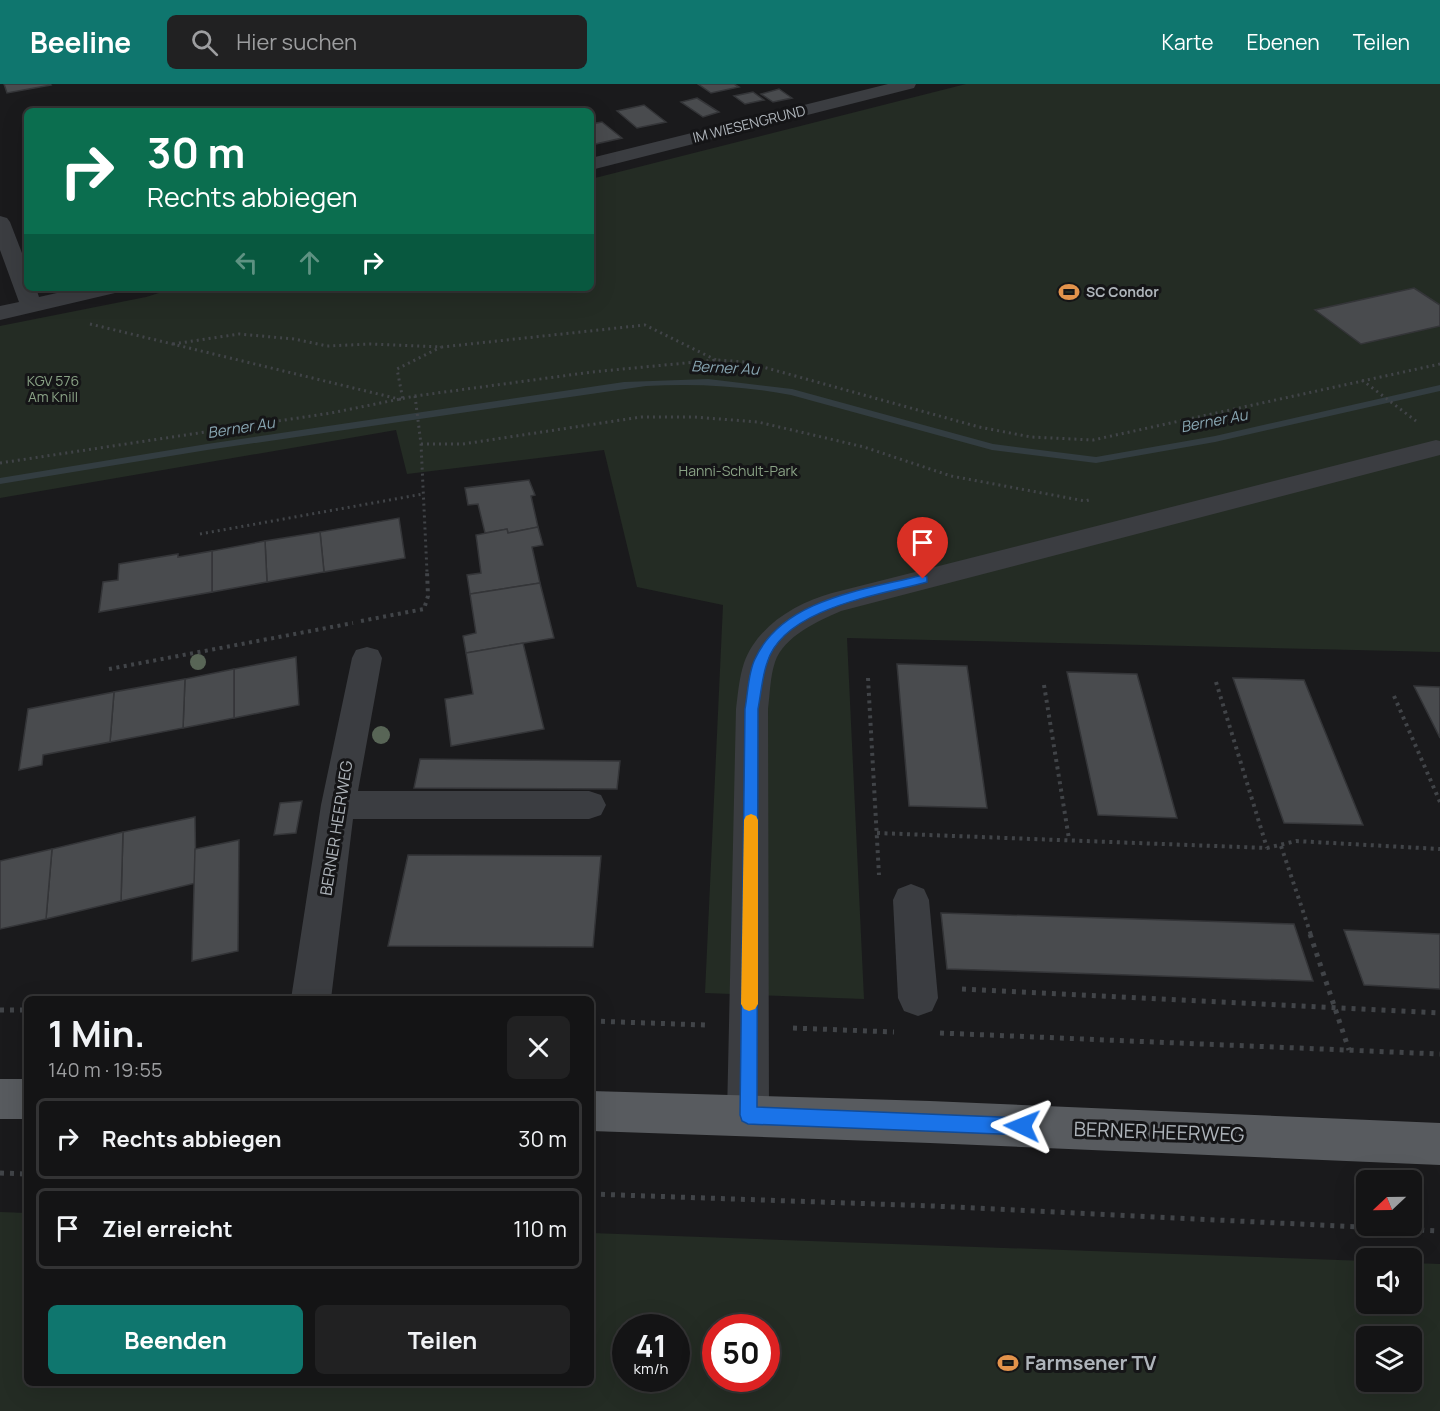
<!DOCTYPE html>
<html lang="de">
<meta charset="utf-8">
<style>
:root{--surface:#141415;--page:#212122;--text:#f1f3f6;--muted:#9d9ea0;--line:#333334;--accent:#0f766e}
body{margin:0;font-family:Manrope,sans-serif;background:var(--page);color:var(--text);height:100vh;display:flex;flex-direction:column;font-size:22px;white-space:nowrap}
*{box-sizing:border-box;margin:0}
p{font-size:20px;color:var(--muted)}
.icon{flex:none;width:33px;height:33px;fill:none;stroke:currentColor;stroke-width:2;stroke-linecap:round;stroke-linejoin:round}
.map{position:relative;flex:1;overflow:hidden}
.details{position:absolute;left:24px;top:912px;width:570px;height:390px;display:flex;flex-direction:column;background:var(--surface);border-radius:9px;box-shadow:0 6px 24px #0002,0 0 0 2px var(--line)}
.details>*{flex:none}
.guide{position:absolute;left:24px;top:24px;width:570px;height:183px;border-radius:9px;box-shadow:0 6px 24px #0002,0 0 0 2px var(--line);background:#0b6e4f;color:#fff;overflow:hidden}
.needle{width:39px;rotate:248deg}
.controls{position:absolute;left:1356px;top:1086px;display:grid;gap:12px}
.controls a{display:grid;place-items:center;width:66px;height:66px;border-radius:9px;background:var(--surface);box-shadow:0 6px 24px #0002,0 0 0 2px var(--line);font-size:30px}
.speed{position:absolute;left:612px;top:1230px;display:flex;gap:12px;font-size:30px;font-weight:700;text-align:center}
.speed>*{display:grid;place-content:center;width:78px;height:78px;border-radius:50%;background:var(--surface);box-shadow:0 6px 24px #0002,0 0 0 2px var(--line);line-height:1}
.speed small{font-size:15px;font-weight:400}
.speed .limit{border:9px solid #d22;background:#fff;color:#111}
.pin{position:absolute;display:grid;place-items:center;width:51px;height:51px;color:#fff;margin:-62px -26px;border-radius:50% 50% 50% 0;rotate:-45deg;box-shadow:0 0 6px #0007}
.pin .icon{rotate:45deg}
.me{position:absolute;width:66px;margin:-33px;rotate:272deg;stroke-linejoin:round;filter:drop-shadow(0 0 4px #0008)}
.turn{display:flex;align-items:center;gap:21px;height:126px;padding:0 24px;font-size:27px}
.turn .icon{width:78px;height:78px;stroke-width:2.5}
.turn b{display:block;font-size:42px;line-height:51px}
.lanes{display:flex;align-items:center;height:57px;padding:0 24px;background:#0003;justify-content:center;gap:30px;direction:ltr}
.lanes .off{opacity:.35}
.round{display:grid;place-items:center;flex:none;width:63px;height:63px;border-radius:9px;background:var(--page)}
.summary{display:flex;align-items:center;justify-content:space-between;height:102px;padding:0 24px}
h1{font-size:36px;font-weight:700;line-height:45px}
.button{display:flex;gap:12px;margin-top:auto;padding:12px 24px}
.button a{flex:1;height:69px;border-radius:9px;background:var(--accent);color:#fff;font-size:24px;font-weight:700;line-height:69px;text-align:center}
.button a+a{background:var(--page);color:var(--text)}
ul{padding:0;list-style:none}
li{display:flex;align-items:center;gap:18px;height:81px;margin:0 12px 9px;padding:0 12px;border:3px solid var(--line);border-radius:9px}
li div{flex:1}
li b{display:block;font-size:22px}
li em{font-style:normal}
header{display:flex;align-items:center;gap:36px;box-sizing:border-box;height:84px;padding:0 30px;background:var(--accent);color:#fff}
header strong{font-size:28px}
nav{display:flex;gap:33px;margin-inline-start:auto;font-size:21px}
.search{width:420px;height:54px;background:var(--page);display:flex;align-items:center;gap:15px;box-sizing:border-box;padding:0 21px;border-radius:9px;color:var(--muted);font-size:22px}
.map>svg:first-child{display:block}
</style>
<header>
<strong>Beeline</strong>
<div class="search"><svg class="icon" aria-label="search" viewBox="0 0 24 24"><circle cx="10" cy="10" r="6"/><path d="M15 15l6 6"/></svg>Hier suchen</div>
<nav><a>Karte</a><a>Ebenen</a><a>Teilen</a></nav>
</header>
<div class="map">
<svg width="1440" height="1327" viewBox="0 0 1440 1327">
<rect width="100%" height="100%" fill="#1a1a1c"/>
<g fill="#242c24" fill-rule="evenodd">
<path d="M966,0H1440V568L847,554L864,915L705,909L723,521L637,503L604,366L407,390L396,346L0,414V242L146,213L175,204H591V95Z"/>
<path d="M0,1128L27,1129V1299H591V1149L1366,1177V1220H1412V1179L1440,1180V1327H0ZM626,1244H676V1294H626ZM716,1244H766V1294H716ZM1366,1252H1412V1298H1366Z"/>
</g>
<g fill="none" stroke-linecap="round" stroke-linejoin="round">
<path fill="#333d41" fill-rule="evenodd" d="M708,295L792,305L993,360L1096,373L1215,352L1440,301V307L1215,358L1096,379L992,366L791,311C743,302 696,299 646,302L207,366L0,400V394L207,360L624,298Z"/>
</g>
<g fill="#494b4e" stroke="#343538" stroke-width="1.5">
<path d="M4,0H50L51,1L7,9Z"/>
<path d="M698,0H734L739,3L711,9Z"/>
<path d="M779,5L792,14L773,18L761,10Z"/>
<path d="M753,8L764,16L745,20L734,12Z"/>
<path d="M697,14L719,28L703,33L681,18Z"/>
<path d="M644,21L666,38L637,44L617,27Z"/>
<path d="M602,38L622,54L591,61V40Z"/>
<path d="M1414,204L1440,221V242L1361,260L1315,226Z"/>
<path d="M529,396L535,411L531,412L538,443L508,449L507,445L485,449L478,420L468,421L465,404Z"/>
<path d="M399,434L405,474L324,488L320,448Z"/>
<path d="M538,443L543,461L532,463L540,499L470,510L467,491L481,489L476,451L507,445L508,449Z"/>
<path d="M320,448L324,488L267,498L265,457Z"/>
<path d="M265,457L267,498L212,508V467Z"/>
<path d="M212,467V508L99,528L103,498L118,496L119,480L178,470V473Z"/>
<path d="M540,499L554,554L466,569L463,552L476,549L470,510Z"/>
<path d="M523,559L544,645L451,662L445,615L473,610L466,569Z"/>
<path d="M296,573L299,621L234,634V585Z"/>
<path d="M897,580L967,582L987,724L909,722Z"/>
<path d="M234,585V634L183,644L185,595Z"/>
<path d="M1067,588L1137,590L1177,734L1098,731Z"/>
<path d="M1233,594L1304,596L1363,741L1284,739Z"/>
<path d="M185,595L183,644L110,658L114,608Z"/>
<path d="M1414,602L1440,603V654Z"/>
<path d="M114,608L110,658L43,671L42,681L19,686L28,625Z"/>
<path d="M420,675L620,677L617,705L414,704Z"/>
<path d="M302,717L296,749L274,751L280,719Z"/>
<path d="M195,733L196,799L121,817L123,748Z"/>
<path d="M123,748L121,817L46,835L52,765Z"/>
<path d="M239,756L238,867L192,877L195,765Z"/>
<path d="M52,765L46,835L0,845V777Z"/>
<path d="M408,771L601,772L593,863L388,862Z"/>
<path d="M941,829L1294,840L1313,897L947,885Z"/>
<path d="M1344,846L1440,850V905L1364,901Z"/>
</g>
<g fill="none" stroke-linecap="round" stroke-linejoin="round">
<g stroke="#414448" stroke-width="3" stroke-dasharray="2 4" stroke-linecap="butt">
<path d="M90,240L403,316L397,285L441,263"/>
<path d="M173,260L239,250L294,255L327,262L371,260L442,263L645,241L716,276"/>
<path d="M1362,296L1416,337"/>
<path d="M415,312L421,360L427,488"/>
<path d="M421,360H463L641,333H694L758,338L864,363L951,392L1085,417L1092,415"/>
<path d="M0,379L331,329L415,312L592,288L717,276L745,278L979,343L1031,353L1093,356L1440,280"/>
<path d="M200,450L423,410"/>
</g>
<g stroke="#414448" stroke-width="4" stroke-dasharray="3 4.5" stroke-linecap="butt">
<path d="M361,537L424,525L428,512L427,487"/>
<path d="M109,585L353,539"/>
<path d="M868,594L879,791"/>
<path d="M1216,598L1267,764"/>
<path d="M1044,601L1069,755"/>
<path d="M1394,612L1440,718"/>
<path d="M877,749L1267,764L1296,757L1440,765"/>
<path d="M1281,762L1311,851"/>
</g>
<g stroke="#414448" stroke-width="5" stroke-dasharray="4 6" stroke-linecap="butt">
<path d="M1310,850L1349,966"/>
<path d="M962,905L1440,929"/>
<path d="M0,926H27"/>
<path d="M591,937L705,941"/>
<path d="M793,944L894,948"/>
<path d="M940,949L1440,970"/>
<path d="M0,1089L27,1090"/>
<path d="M591,1110L933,1122L1440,1147"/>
</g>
<g fill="#3b3d41" fill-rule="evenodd">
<path d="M888,0H916L914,4L591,86V74Z"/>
<path d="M0,132L7,134L10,138L27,182V204H36L39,213L79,204H118L115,209L0,236V222L19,218L0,166Z"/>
<path d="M1436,356L1440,357V371L841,527C818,537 784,552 775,578C770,593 770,610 768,625L769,1031L763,1046L748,1052L733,1046L727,1031L736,625C738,610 739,594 744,579C757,542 796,519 832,509Z"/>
<path d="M367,563L378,566L382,574L358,707H589L601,711L606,721L601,731L589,735H353L331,915H291L321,721L352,574L356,566Z"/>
<path d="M911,800L924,805L929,816L938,914L932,927L918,932L904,927L898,914L893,816L898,805Z"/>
</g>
<g fill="#585b5f" fill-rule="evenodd">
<rect x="0" y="995" width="27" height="40"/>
<path d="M591,1007L930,1017L1440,1039V1081L930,1059L591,1047Z"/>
</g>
</g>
<g fill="#586556">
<circle cx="198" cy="578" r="8"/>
<circle cx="381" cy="651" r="9"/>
</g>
<path fill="#1a73e8" stroke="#114b97" stroke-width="1.5" d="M923,491L927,493V498C880,511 783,524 767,579C762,593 761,610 758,625L757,1023L1022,1034L1029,1036L1031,1042L1029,1048L1022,1051L748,1040L742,1037L740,1031L745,625C748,609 748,589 755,575C783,514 866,506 923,491Z"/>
<path fill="#f59e0b" d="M751,730L756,732L758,736V920L755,925L749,927L744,925L741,920L744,736L746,732Z"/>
<defs>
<g id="stadium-bare" transform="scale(1.62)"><path d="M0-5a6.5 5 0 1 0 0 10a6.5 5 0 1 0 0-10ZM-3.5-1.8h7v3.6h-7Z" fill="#e3934b" stroke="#151517" stroke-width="2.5" paint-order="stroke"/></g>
</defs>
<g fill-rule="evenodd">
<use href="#stadium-bare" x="1069" y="208"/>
<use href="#stadium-bare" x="1008" y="1279"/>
</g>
<g text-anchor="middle" stroke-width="6" stroke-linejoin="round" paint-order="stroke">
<g font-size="14" fill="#aeb4ba" stroke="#151517">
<text transform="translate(749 40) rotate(-14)" y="5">IM WIESENGRUND</text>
</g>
<g font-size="14" font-weight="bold" fill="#aeb4ba" stroke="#151517" text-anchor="start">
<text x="1086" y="213">SC Condor</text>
</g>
<g font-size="14" fill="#8aa386" stroke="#151517">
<text x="53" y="302">KGV 576<tspan x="53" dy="16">Am Knill</tspan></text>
<text x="738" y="392">Hanni-Schult-Park</text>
</g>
<g font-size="15" font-style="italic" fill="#88a6b2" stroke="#151517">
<text transform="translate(725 284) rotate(3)" y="5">Berner Au</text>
<text transform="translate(1214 337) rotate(-11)" y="5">Berner Au</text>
<text transform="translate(241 344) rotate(-9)" y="5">Berner Au</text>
</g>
<g font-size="16" fill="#aeb4ba" stroke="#151517">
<text transform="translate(336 744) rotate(-81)" y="6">BERNER HEERWEG</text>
</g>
<g font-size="20" fill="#aeb4ba" stroke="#151517">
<text transform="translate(1159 1048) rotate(2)" y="7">BERNER HEERWEG</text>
</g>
<g font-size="20" font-weight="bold" fill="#aeb4ba" stroke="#151517" text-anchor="start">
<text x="1025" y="1286">Farmsener TV</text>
</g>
</g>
</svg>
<div class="controls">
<a><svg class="needle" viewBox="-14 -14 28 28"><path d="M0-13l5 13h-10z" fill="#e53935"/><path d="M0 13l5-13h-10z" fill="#9d9ea0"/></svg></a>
<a><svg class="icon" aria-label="sound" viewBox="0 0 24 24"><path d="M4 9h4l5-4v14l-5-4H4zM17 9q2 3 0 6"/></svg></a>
<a><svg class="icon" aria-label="layers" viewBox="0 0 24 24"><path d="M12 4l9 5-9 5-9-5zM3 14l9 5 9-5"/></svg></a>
</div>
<div class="speed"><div>41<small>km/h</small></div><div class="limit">50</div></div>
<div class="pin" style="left:923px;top:495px;background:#d93025"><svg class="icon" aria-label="arrive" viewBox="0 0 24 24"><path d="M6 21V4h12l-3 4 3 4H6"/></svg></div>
<svg class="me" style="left:1022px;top:1042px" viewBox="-20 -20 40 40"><path d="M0-17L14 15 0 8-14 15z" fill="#1a73e8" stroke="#fff" stroke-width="4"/></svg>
<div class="guide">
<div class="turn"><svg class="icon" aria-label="right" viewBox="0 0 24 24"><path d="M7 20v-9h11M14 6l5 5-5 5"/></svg><div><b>30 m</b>Rechts abbiegen</div></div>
<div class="lanes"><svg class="icon off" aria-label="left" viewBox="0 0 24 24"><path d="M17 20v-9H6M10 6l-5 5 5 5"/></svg><svg class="icon off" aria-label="ahead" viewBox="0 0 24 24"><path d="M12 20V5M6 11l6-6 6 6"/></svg><svg class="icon" aria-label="right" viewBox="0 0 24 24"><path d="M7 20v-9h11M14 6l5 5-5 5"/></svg></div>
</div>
<section class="details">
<div class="summary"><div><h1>1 Min.</h1><p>140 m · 19:55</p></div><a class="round"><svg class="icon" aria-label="close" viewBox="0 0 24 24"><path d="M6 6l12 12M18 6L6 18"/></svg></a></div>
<ul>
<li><svg class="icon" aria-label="right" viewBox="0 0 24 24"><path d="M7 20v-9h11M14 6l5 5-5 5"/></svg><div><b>Rechts abbiegen</b></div><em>30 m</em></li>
<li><svg class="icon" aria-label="arrive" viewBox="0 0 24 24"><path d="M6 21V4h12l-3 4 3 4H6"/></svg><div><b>Ziel erreicht</b></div><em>110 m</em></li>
</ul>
<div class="button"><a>Beenden</a><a>Teilen</a></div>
</section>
</div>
